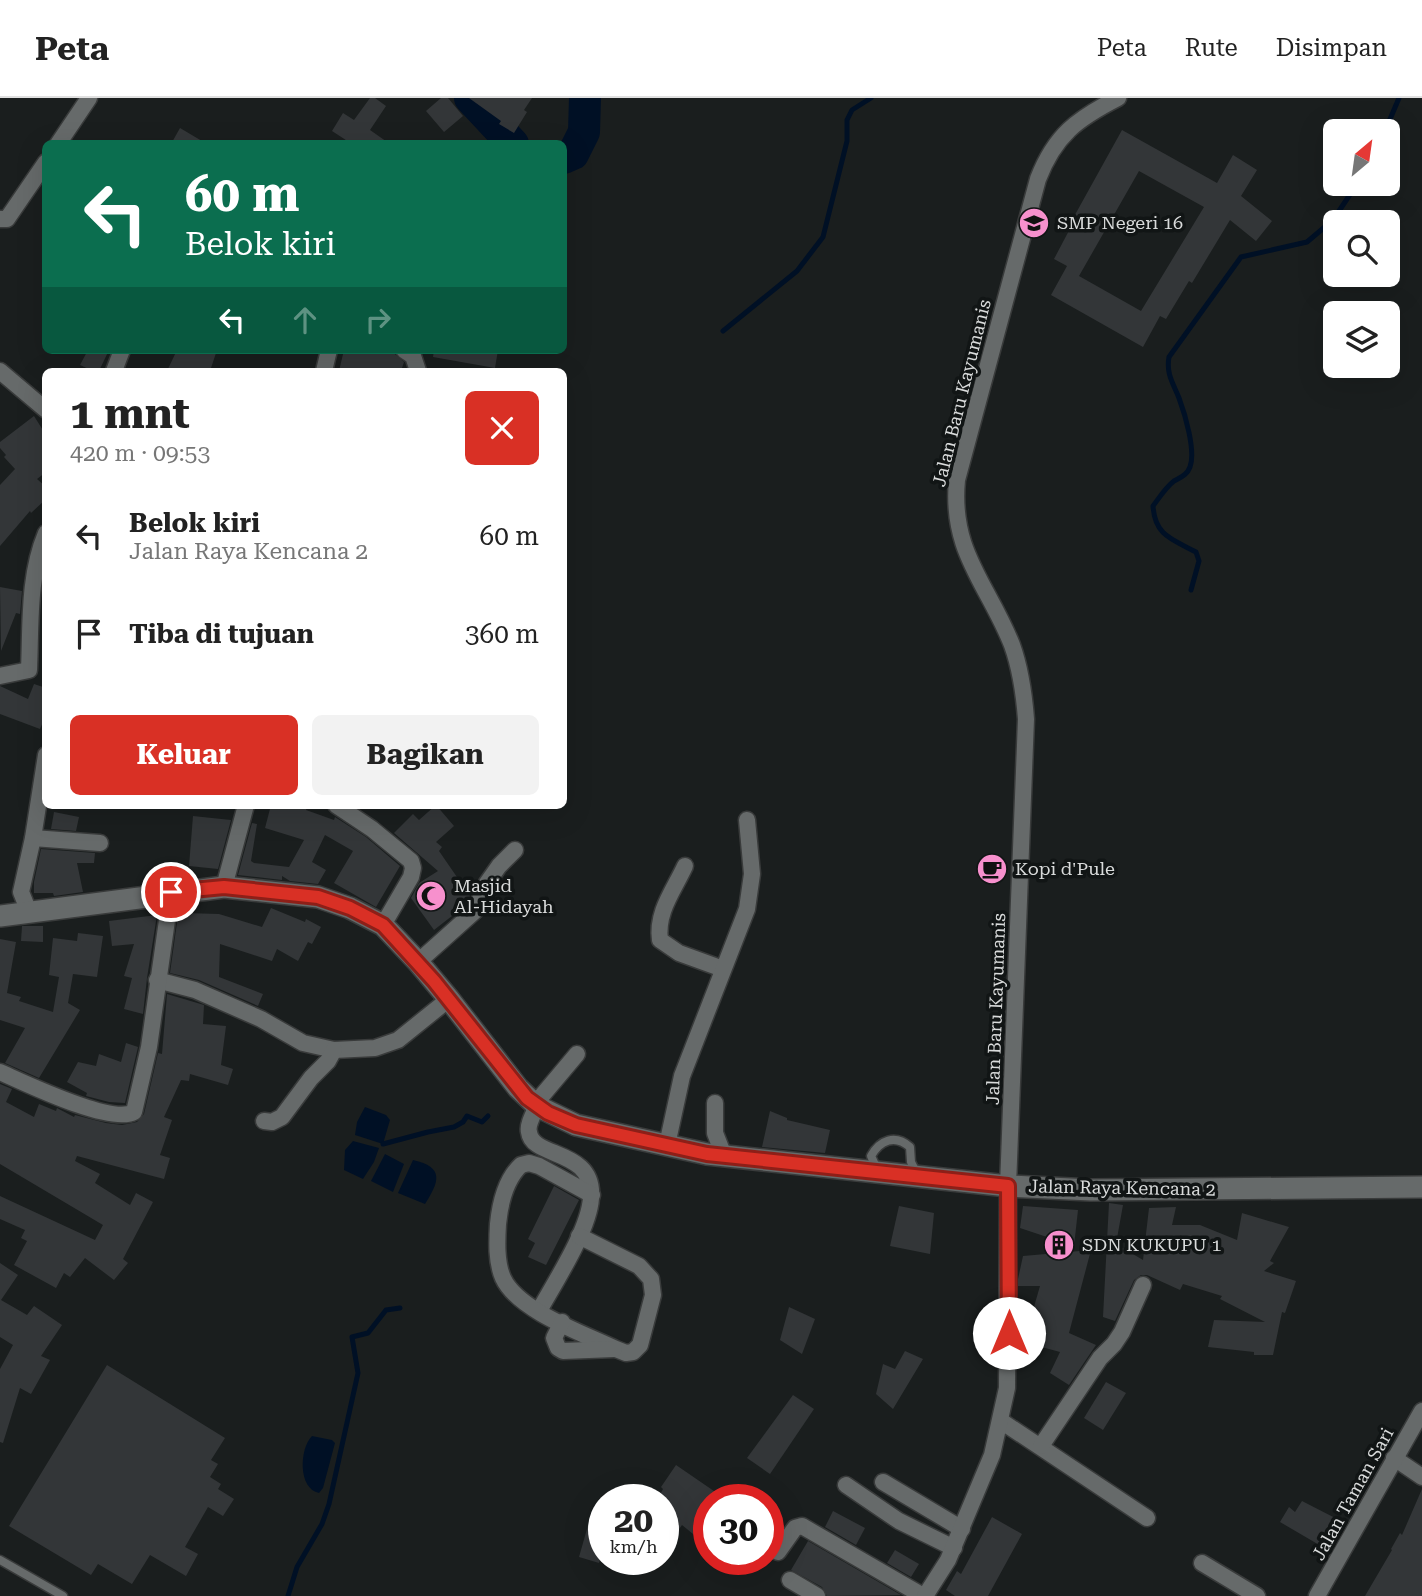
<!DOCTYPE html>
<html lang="id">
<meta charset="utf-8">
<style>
:root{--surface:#fff;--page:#f2f2f2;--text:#222;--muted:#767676;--line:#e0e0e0;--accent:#d93025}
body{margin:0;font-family:"Roboto Serif",serif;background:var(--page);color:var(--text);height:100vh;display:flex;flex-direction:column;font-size:26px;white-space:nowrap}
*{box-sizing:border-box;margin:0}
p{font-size:23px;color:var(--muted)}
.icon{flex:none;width:38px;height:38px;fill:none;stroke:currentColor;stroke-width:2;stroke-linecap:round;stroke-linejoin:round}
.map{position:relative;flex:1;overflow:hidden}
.panel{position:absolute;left:42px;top:270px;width:525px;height:441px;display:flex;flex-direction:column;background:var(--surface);border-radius:10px;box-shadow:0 7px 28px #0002}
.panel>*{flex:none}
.banner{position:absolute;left:42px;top:42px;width:525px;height:214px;border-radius:10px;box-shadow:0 7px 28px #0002;background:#0b6e4f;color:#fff;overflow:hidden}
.needle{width:46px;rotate:29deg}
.fabs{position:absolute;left:1323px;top:21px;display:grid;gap:14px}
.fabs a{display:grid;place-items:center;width:77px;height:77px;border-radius:10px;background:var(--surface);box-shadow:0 7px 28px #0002;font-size:35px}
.speed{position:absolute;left:588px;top:1386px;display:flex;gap:14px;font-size:35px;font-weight:700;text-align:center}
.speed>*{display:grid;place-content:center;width:91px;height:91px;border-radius:50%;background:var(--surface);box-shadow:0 7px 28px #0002;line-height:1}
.speed small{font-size:18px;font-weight:400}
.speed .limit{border:10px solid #d22;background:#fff;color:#111}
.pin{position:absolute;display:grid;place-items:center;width:60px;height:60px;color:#fff;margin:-30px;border:4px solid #fff;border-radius:50%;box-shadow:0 2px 7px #0007}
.me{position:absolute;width:77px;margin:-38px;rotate:0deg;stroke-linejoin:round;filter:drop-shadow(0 0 5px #0008)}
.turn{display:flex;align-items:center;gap:24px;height:147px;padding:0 28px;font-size:32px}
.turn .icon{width:91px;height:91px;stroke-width:2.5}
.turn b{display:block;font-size:49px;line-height:60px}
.lanes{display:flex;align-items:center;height:66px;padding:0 28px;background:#0003;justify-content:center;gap:35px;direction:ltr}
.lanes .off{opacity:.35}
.round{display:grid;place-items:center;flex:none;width:74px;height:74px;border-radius:10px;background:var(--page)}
.summary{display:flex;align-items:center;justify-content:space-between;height:119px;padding:0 28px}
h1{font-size:42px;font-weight:700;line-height:52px}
.cta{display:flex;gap:14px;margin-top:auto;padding:14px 28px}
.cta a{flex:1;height:80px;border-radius:10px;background:var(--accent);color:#fff;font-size:28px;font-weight:700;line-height:80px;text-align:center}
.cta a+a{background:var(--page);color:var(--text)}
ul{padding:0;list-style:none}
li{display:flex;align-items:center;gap:21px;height:98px;padding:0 28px}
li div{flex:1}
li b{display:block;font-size:26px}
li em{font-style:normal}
header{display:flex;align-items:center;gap:42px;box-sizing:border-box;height:98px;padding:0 35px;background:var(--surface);border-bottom:2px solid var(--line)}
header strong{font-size:33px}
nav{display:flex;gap:38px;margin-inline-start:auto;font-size:24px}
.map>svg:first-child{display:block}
</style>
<header>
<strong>Peta</strong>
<nav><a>Peta</a><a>Rute</a><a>Disimpan</a></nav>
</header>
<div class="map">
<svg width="1422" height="1498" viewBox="0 0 1422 1498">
<rect width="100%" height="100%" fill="#1a1e1e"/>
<g fill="#001025">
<path d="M365,1009L386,1017L390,1022L383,1046L355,1037L357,1024Z"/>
<path d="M353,1043L379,1050L374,1064L363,1081L344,1072L345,1052Z"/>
<path d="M385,1056L404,1066L393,1094L371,1083Z"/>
<path d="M413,1062C445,1069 439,1084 425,1106L398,1095Z"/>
<path d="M312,1338L332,1342L335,1345L323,1390L319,1395C298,1391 299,1351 312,1338Z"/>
</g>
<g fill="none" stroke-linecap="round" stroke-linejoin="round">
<g stroke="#001025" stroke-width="5">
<path d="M1385,33L1399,0"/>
<path d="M723,233L797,173L823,139L847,43V22L852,12L871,0"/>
<path d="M1191,492L1199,463L1196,454C1172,441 1155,438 1153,408C1159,400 1166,389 1174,383C1181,379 1187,377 1190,369C1196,353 1185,316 1179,300C1173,285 1166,276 1169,259L1241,159L1307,144L1333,122L1357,86"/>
<path d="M383,1046L428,1034L454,1029L463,1024L467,1018L482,1024L488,1018"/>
<path d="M288,1498L297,1469L322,1426L329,1406L358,1275L352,1239L368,1235L386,1212L400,1210"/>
</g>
<g stroke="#001025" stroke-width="32">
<path d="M470,0L513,46"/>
<path d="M564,60L573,56L584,34L585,0"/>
</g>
</g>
<g fill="#333638" fill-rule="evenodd">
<path d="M370,0H375L386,8L370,32L390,46H352L332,33L343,15L354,22Z"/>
<path d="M441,0H448L463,18L444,34L426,13Z"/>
<path d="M469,0H532L524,12L527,14L514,35L499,26L501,23Z"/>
<path d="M180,30L207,46H171Z"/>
<path d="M1122,32L1217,85L1233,57L1257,72L1241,98L1272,123L1256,143L1230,122L1192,185L1189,183L1166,221L1160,218L1143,249L1051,197L1067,168L1054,161L1073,125L1071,124ZM1139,73L1204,109L1141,213L1079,178Z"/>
<path d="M88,252H109L99,273H93L80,267Z"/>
<path d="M177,252H217L210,273H167Z"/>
<path d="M344,252H390L404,264L401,273H339Z"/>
<path d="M434,252H498L495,270L433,259Z"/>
<path d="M34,318L46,337V374L37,381L46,389V401L31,415L30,413L0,448V387L15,371L4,359L6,357L0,350V344Z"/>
<path d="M0,489L22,493L20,516L16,515L1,553Z"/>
<path d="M34,586L46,590V617L40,631L0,616V588L28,601Z"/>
<path d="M271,707H308L306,712L334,722L335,719L366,739L400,768L376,809L334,785L353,753L325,737L312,764L326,772L318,786L290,783L282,778V782L238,777L252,725L257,726L251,763L254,765L289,769L304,742L265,730Z"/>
<path d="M436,707L454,728L436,744L442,749L439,753L470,798L466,807L434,832L411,800L419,785L438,773L394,735L413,716L419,722Z"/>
<path d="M54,714L79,719L76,733L51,731Z"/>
<path d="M193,718L231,722L218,771L189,768Z"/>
<path d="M41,751L95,755L94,765H77L83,794L54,798L53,795H34V784Z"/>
<path d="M184,809V815L219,816L262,829L271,810L305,824L306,821L321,829L312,846L308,844L298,863L277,851L272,863L220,846L219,879L263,896L258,908L199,882L170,875L179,810Z"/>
<path d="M157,817L147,880L143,916L124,911L132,880L124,878L134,846L112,848L109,823Z"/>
<path d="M22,828H43V844L21,843Z"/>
<path d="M78,835L103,838L97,879L73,876L68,905L80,912L39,980L5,965L25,930L0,922V841L16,844L7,895L21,899L19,903L53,914L59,879L49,877L53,840L77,843Z"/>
<path d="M167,896L204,907L203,926L226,928L221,967L233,971L228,987L190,976L189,983L181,982L164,1019L172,1022L160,1057L170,1060L164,1081L77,1058L75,1063L100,1076L95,1085L130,1107L136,1095L153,1104L123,1161L128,1165L114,1182L85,1160L70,1179L64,1175L56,1190L14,1167L27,1143L21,1140L25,1132L0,1121V1098L95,1142L103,1127L0,1066V986L12,991L6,1004L34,1019L39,1006L56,1013L57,1010L74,1019L75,1017L106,1025L122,1027L137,1024L144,1016L158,955L162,956Z"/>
<path d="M126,945L138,949L125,1005L109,1004L86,998L87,995L67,984L78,964L96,968L99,956L121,964Z"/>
<path d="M770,1013L787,1020V1022L830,1032L825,1055L762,1049Z"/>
<path d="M554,1088L579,1102L546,1167L528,1159L535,1145L528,1141Z"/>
<path d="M1109,1105L1123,1107L1116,1146L1143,1162L1149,1110L1176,1109L1172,1127H1200L1237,1142L1242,1115L1289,1129L1270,1163L1274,1165L1264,1173L1296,1183L1285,1215L1282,1214L1273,1257H1254V1254L1208,1249L1214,1222L1265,1224L1220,1201L1222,1198L1183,1186L1180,1192L1147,1177H1141L1134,1182L1115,1223L1103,1219Z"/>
<path d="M899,1108L934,1115L930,1156L890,1148Z"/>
<path d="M1023,1108L1078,1112L1074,1148L1020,1130Z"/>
<path d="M1091,1152L1069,1235L1096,1247L1069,1287L1050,1275L1060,1254L1027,1245L1026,1225L1029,1226L1040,1188H1018V1181L1023,1158Z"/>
<path d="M0,1165L18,1177L1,1202L27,1217L34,1208L62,1227L41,1258L50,1262L31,1296L20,1290L3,1345L0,1344V1271L13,1247L0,1239Z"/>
<path d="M789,1209L815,1221L802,1256L780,1242Z"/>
<path d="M905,1253L923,1261L893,1311L876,1296L883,1266L895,1271Z"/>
<path d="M107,1267L225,1340L211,1362L218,1366L210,1379L221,1386L218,1391L234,1401L223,1418L208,1409L185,1449L198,1456L186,1478L150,1457L132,1486L98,1466L91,1477L9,1428Z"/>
<path d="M1106,1284L1126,1295L1103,1332L1084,1320Z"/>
<path d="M793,1297L814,1311L770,1376L747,1360Z"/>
<path d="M676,1367L727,1402H709V1449L682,1427L677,1434L663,1426V1402H657L663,1391L661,1389Z"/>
<path d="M1422,1391V1498H1365L1392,1452L1391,1451L1400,1435L1402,1437Z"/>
<path d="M1302,1403L1339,1422L1321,1448L1280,1424L1289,1409L1295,1414Z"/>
<path d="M833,1413L865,1430L856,1447L825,1429Z"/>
<path d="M992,1419L1022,1436L988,1498H955L946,1492L957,1473L961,1476Z"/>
<path d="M589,1424L604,1428V1449L599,1465L579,1459Z"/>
<path d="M808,1443L901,1497L827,1498L822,1489L791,1472Z"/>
<path d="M895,1452L919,1466L911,1479L887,1465Z"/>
</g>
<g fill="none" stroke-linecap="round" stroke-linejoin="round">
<g stroke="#393b3b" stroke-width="11">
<g id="lane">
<path d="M877,1071L871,1058C880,1042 895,1036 910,1049L911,1064L917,1076"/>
<path d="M0,1462L63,1498"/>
</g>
</g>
<g stroke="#393b3b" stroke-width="19">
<g id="street">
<path d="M58,46L89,0"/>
<path d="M0,121H7L46,64"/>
<path d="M404,252L413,258L418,273"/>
<path d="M0,273L46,312"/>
<path d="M114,273L122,252"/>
<path d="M324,273L329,252"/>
<path d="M0,578L29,572C31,526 28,478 46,435"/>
<path d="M336,707L372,731L411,763L413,770L411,779L383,827"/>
<path d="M33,740L100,745"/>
<path d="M685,768C674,792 656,814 660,842L679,855L723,871"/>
<path d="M224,789L246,707"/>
<path d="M29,814L21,794L33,740L46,657"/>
<path d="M418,864L475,813L487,785L499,768L515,752"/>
<path d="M157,882L195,892L261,921L303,945L334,952L375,950L398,942L449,901"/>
<path d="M0,974C25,985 111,1027 134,1014L149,949L171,794"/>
<path d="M715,1005V1035L724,1058"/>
<path d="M537,1008C534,1015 527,1027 529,1034C532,1061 595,1050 591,1100C589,1132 555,1184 539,1213"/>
<path d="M542,1011L540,1000L577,956"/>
<path d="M264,1023L272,1024L282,1019L311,980L328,963L334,952"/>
<path d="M667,1047L682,978L747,811L752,776L747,722"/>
<path d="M579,1138L639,1168L651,1181L653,1197L640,1247L633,1254L626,1255L616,1251C585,1236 518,1213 503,1180C496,1164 497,1143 498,1126C500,1106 506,1081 521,1067L529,1065L539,1068L592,1097"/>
<path d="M562,1224L554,1240L558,1250L563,1253L614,1251"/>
<path d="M1001,1323L1147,1420"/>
<path d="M1041,1348L1100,1260L1114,1246L1122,1234L1143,1187"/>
<path d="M1394,1360L1422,1379"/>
<path d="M883,1384L962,1431"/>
<path d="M846,1387L899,1423L954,1450"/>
<path d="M778,1454L795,1430L802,1428L923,1498"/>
<path d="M1202,1465L1257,1498"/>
<path d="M790,1482L817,1498"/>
<path d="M925,1498L948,1462L992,1357L1007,1290L1008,1088L1026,621C1024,595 1021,572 1012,547C988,486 950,454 957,382L1038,81C1055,37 1077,21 1118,0"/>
<path d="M1317,1498L1422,1313"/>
</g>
</g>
<g stroke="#393b3b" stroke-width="24">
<path id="secondary" d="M0,818L224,789L318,799L350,810L383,827L418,864L449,901L518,990L537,1008L576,1027L707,1056L1008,1088L1091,1092L1422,1089"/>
</g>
<use href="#lane" stroke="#666a6a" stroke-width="8"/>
<use href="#street" stroke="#666a6a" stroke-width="16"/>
<use href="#secondary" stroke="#666a6a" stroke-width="21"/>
</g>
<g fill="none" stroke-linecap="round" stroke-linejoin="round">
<g stroke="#8d1f18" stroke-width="18">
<path id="route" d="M171,794L224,789L318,799L350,810L383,827L434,883L527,1000L548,1015L576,1027L707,1056L1008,1088L1009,1235"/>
</g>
<use href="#route" stroke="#d93025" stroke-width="12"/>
</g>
<defs>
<g id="school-disc" transform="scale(1.575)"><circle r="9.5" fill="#f790cd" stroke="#111515"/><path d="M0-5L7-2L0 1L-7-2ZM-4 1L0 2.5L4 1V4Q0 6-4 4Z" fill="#111"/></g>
<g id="cafe-disc" transform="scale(1.575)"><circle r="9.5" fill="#f790cd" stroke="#111515"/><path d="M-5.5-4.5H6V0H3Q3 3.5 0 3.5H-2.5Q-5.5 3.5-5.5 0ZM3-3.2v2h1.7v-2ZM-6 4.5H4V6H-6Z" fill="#111"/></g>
<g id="mosque-disc" transform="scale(1.575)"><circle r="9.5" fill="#f790cd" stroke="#111515"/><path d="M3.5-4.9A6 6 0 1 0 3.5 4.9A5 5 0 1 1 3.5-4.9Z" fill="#111"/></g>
<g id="building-disc" transform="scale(1.575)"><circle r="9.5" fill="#f790cd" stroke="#111515"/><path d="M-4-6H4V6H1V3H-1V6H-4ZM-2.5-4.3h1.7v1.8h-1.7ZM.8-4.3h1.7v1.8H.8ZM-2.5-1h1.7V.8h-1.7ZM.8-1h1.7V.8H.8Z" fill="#111"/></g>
</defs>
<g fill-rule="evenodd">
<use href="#school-disc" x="1034" y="125"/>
<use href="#cafe-disc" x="992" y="771"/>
<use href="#mosque-disc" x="431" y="798"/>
<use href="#building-disc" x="1059" y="1147"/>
</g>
<g text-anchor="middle" stroke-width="7" stroke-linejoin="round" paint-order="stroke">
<g font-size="18" fill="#d9dbdb" stroke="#111515" text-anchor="start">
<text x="1057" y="131">SMP Negeri 16</text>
<text x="1015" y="777">Kopi d'Pule</text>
<text x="454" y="794">Masjid<tspan x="454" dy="21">Al-Hidayah</tspan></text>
<text x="1082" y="1153">SDN KUKUPU 1</text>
</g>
<g font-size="18" fill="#d9dbdb" stroke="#111515">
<text transform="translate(962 295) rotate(-76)" y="6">Jalan Baru Kayumanis</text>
<text transform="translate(996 911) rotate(-88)" y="6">Jalan Baru Kayumanis</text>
<text transform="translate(1122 1090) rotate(1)" y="6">Jalan Raya Kencana 2</text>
<text transform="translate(1353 1396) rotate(-61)" y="6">Jalan Taman Sari</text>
</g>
</g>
</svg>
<div class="fabs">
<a><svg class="needle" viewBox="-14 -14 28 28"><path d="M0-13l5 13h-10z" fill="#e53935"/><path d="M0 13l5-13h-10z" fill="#767676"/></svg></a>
<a><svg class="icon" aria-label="search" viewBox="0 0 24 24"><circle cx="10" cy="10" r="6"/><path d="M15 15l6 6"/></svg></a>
<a><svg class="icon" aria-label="layers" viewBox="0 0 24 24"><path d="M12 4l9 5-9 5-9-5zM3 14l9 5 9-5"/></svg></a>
</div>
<div class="speed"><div>20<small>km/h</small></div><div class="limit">30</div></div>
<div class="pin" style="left:171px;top:794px;background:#d93025"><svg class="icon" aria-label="arrive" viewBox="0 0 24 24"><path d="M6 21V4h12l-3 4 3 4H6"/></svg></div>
<svg class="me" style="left:1009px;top:1235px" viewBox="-20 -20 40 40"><circle r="19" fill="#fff"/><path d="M0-13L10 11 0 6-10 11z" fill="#d93025"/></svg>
<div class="banner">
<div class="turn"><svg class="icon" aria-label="left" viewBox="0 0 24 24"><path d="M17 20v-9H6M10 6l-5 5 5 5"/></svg><div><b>60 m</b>Belok kiri</div></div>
<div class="lanes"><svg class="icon" aria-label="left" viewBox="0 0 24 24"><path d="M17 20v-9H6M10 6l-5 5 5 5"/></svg><svg class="icon off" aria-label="ahead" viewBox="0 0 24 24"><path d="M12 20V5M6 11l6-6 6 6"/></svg><svg class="icon off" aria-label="right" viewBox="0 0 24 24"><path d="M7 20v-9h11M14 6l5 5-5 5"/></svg></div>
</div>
<section class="panel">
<div class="summary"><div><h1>1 mnt</h1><p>420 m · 09:53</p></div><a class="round" style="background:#d93025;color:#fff"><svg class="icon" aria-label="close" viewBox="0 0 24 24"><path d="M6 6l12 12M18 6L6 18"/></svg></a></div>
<ul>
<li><svg class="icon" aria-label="left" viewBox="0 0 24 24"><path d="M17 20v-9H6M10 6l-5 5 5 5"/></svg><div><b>Belok kiri</b><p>Jalan Raya Kencana 2</p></div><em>60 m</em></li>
<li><svg class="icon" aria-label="arrive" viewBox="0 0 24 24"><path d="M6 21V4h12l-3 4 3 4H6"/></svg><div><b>Tiba di tujuan</b></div><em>360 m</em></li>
</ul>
<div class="cta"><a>Keluar</a><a>Bagikan</a></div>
</section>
</div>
